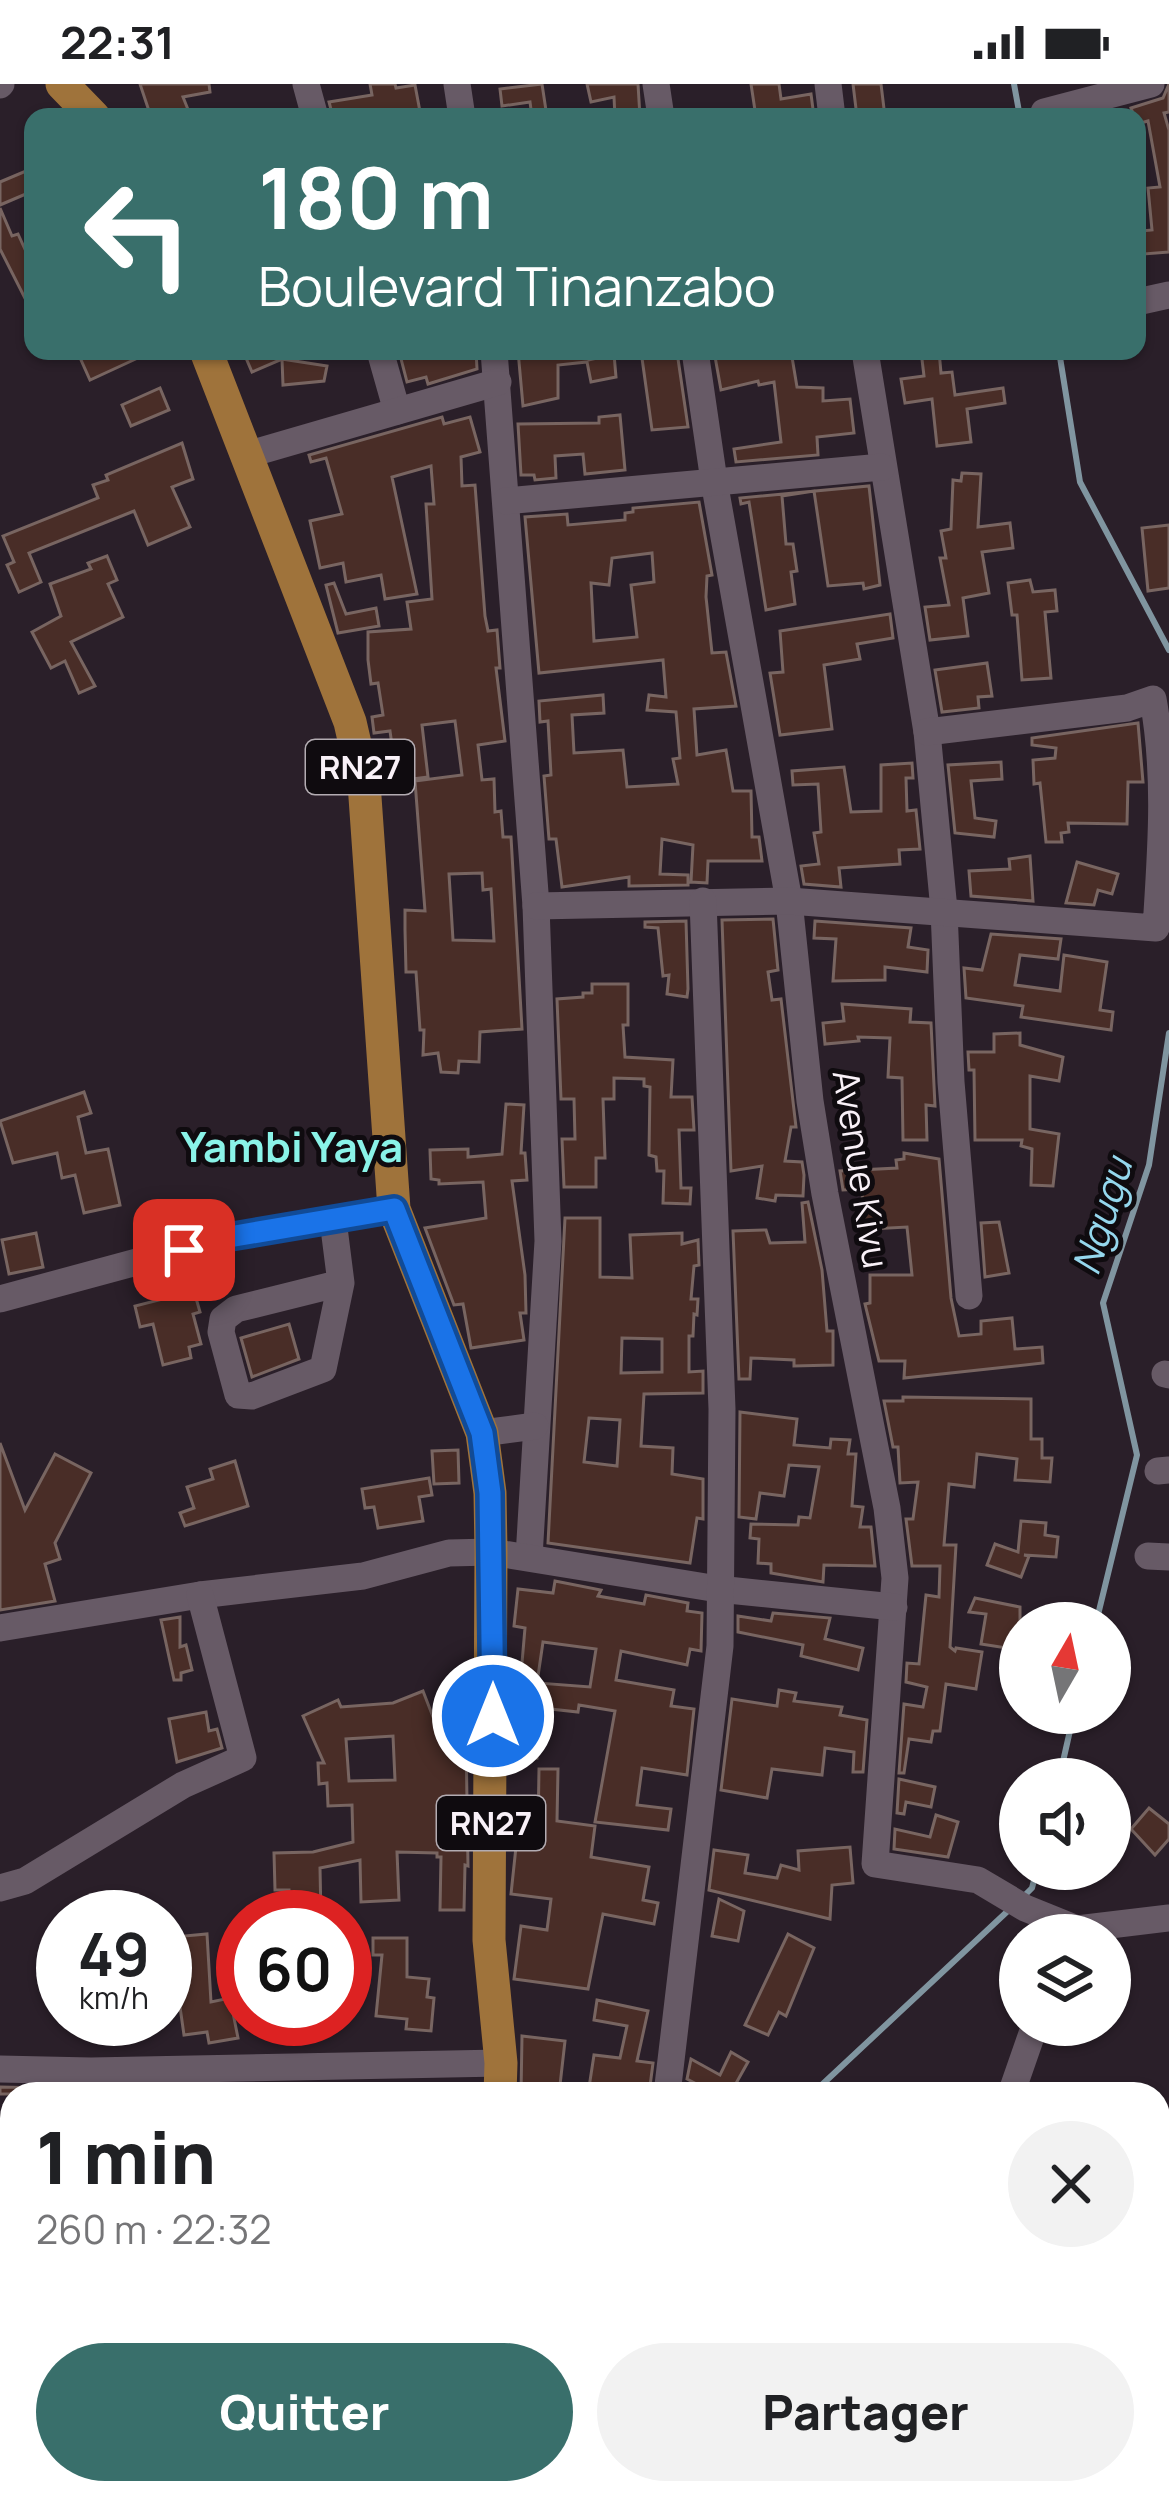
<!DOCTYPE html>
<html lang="fr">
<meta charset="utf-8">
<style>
:root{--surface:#fff;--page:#f2f2f2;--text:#202124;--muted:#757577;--accent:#396f6b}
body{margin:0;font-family:Manrope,sans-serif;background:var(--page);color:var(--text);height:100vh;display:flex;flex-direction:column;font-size:45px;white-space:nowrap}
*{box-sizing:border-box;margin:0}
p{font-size:39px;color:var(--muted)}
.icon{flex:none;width:66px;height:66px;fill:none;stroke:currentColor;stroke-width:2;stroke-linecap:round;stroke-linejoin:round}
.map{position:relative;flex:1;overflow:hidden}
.details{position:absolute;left:0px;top:1998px;width:1170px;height:423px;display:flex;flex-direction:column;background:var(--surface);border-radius:36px 36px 0 0;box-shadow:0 3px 9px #0004}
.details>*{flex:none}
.hud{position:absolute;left:24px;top:24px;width:1122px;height:252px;border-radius:24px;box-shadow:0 3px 9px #0004;background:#396f6b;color:#fff;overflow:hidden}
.needle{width:78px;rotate:9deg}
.fabs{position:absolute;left:999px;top:1518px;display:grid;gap:24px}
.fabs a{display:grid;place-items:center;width:132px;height:132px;border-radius:50%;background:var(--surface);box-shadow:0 3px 9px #0004;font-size:60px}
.speed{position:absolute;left:36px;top:1806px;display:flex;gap:24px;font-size:60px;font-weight:700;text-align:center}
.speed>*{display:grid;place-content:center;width:156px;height:156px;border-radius:50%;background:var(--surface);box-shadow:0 3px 9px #0004;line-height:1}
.speed small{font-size:30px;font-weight:400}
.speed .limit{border:18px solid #d22;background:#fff;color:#111}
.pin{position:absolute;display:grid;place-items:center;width:102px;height:102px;color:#fff;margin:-51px;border-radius:24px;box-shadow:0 6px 18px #0006}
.me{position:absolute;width:132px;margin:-66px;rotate:0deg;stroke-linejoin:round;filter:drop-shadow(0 0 9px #0008)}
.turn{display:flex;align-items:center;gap:42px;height:252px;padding:0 36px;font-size:54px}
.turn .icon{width:156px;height:156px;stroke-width:2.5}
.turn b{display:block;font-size:84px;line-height:102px}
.round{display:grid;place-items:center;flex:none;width:126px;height:126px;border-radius:63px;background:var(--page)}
.summary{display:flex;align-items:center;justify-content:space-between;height:204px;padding:0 36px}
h1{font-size:72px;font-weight:800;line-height:90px}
.button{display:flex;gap:24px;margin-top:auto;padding:24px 36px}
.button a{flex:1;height:138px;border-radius:72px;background:var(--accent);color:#fff;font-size:48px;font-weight:800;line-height:138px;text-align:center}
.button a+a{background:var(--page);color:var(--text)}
.status{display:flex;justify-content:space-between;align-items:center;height:84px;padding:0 60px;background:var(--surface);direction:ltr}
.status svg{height:33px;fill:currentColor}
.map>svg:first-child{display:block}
</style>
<div class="status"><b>22:31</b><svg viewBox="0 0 49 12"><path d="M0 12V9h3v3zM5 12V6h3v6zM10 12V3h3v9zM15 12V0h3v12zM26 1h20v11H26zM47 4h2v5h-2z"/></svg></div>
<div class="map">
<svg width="1169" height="2420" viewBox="0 0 1169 2420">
<rect width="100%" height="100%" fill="#2a1f29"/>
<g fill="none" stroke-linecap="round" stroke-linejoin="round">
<g stroke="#8095a0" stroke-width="6">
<path d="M1014,0L1020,33"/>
<path d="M1059,267L1080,398L1169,566"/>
<path d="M1096,1539L1137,1371L1103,1219L1149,1081L1169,949"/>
<path d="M1059,1695L1074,1629"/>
<path d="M1025,1811L1032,1804L1037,1785"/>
<path d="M812,2010L1011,1824"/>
<path d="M0,2095L12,2127"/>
<path d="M653,2420L654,2409"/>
</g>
</g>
<g fill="#492d27" stroke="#786561" stroke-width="3" fill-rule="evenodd">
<path d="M140,0H209L210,8L183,13L191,33H151Z"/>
<path d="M370,0H395L396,4L415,1L421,33H333L329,18L372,11Z"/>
<path d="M542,0L547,33H532L530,18L502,22L500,5Z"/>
<path d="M587,0H638L640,33H615L614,13L591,18Z"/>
<path d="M751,0H779L781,15L811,10L814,33H756Z"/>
<path d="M853,0H881L885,33H857Z"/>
<path d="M1169,0V28L1164,29L1169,46V168L1144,170L1141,147L1152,146L1148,104L1160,103L1148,37L1137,40L1131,24L1163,14Z"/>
<path d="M33,84V107L0,121V98Z"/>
<path d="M0,124L12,152L18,150L29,174L33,171V230L0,165Z"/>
<path d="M77,267H153L90,296Z"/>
<path d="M243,267H301L282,275L327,282L324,297L283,301L282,275L252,288Z"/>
<path d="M399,267H476L477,285L428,300L426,293L407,298Z"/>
<path d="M518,267H588L589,276L614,270L616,293L591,298L587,278L558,281V314L523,322Z"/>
<path d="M641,267L677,268L688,343L652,346Z"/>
<path d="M714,267H791L797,303L823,304V317L850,315L854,349L817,353L818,371L736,378L734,365L781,358L774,298L759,301L758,297L721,306Z"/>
<path d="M921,267H939L941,289L952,288L955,311L1003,304L1005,319L967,325L971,358L937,362L932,315L905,319L901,295L924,292Z"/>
<path d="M160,304L169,326L131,342L122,321Z"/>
<path d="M620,331L625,386L585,390L583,370L555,372L556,394L535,396L534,391H521L518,340L599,339V333Z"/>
<path d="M442,333L444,340L470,333L480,368L461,373L462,402L475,401L485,532L488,547L497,546L500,584H496L505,657L478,661L482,696L494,695L495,728L501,727L503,753H511L522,945L480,948L479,978L459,977L458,989L441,988L438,969L423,971L424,946H420L416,888H406L405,846V826L425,827L415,697L462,691L455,637L422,641L428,693L397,697L390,647L374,649L372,633L383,631L378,599L371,600L368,576V548L411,545L407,518L432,515L426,420H434L431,382L392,393L417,510L385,515L381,491L346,498L343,479L320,484L310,437L342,430L326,374L311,378L309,371ZM482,789L483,806L491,805L494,857L453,856L449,790Z"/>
<path d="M182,359L193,395L172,403L190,443L148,461L134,427L29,469L41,498L19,508L7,481L14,478L3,452L98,414L93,401L108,396L106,391Z"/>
<path d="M962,389L981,390L978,443L1010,439L1013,464L982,468L989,509L963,514L968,552L930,556L925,523L949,521L940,474H946L941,447L951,445L953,396L961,397Z"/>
<path d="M869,402L880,501L864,505L863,499L828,502L814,407L782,412L786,460H793L797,487L791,488L795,520L766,526L749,418L741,420L740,414Z"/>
<path d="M699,418L712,491L707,492L706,513L712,569L726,568L736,622L694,625L697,671L726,666L733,707H751L752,753H759L762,777H708L707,799L691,798L693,761L662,755L660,790L688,791V801L629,802V793L562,803L556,755H549L544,692L551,691L548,637L540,638L539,617L603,611L604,629L572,631L574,669L623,666L627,703L678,700L673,675L680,674L676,628L647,626L649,611L666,613L663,576L539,589L525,433L567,430L568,441L625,436V429L633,428V424ZM652,469L654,498L631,501L637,553L594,557L591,499L609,501L612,474Z"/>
<path d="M1169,441V504L1148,507L1142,444Z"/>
<path d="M107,472L117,496L108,500L123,533L71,558L95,602L79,609L65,577L51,584L32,548L61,532L50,500L91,485L88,479Z"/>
<path d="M1030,496L1033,508L1055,506L1057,527L1045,528L1051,594L1022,596L1017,531H1012L1008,499Z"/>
<path d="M334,499L346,530L376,524L379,542L338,549L326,501Z"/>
<path d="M890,530L893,554L857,560L860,575L824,581L832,645L780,651L770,589L783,588L780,547Z"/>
<path d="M987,579L992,612L978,613L979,624L942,628L935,586Z"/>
<path d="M1138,639L1143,698H1128L1127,740L1068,739L1069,748L1061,749L1062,758H1046L1040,699L1034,700L1033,676L1055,674L1056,664L1032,661V654Z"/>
<path d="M1001,678L1002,695L971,697L975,734L996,737L994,753L955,749L948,681Z"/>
<path d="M912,679L913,694H906L907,727L916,726L920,765L899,766L900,780L839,784L841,803L804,800L801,782L819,780L814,749L821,748L818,700L793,701L792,687L844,683L851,728L881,727V681Z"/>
<path d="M1030,772L1033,817L971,812L969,787L1010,785L1009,775Z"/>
<path d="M1077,778L1118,790L1112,810L1098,806L1094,821L1066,819Z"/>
<path d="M773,835L778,886L768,888L772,916L781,915L796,1043H791L785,1077L802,1078L804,1091L803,1112L776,1111L775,1117L757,1114L762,1082L731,1087L722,836Z"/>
<path d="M686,837L688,905L687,913L667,910L669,891L663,892L658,844L645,843V838Z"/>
<path d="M815,837L911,844L908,863L928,866L927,888L885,883V896L833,897L836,855L814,854Z"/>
<path d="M991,850L1061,855L1058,875L1020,871L1015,901L1060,907L1064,871L1107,878L1100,926L1113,928L1111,946L1021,933L1023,922L966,914L964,884L982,886Z"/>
<path d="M592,900H628V941H623L625,973L673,976L671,1013H692L694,1046H679L681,1104H691L690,1120L663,1119L664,1087H657L656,1073L649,1071L650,1003L644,1002V995L614,994V1015H603L605,1074H596V1103H564L562,1055H575L574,1015H561L557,915L583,913V909H592Z"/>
<path d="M842,920L911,925L910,938L931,939L935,1022L926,1021L927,1056H903L902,994L888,993L890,954L858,953L859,957L825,960L823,939L844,937Z"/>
<path d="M1020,949V961L1063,973L1059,997L1030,992V1045L1059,1050L1053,1102L1031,1101L1032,1065L1021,1062L1022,1056H975L974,986H969L968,968H994V950Z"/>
<path d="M84,1008L91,1029L78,1033L86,1069L108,1065L120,1121L84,1129L75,1091L62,1094L57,1069L13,1079L0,1037Z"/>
<path d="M506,1020L524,1021L521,1069H525L527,1096L512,1097L525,1191L526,1229H520L524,1256L471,1264L463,1220L454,1221L425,1144L486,1134L483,1098L439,1100V1096L431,1095L430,1066L468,1065V1073L502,1070Z"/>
<path d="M904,1069L939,1075L951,1214L959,1252L981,1250V1237L1012,1234L1015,1265L1042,1263L1043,1279L904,1294L905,1277H879L865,1220L870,1219V1191H912L907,1143L871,1145L870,1137H863L862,1105L843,1106L840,1087L897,1084L896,1076L904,1075Z"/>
<path d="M808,1118L822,1186L827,1247H833V1281L794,1282V1276L751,1274L750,1295H739L733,1147L766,1146L770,1159L805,1158L802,1119Z"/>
<path d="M565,1134H600V1193L632,1194L630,1151L682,1149V1160L698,1156L699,1181L694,1182L691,1215H698L697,1231L694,1230L693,1252H689V1288L703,1287V1309L644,1310L641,1362L673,1364L672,1390L703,1395V1435L697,1434L690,1479L548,1459ZM622,1254L662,1255V1288L621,1289ZM589,1334L620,1336L617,1382L584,1378Z"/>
<path d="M999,1138L1009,1189L985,1193L981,1139Z"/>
<path d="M36,1149L43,1183L9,1190L2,1156Z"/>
<path d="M194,1207L200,1228L193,1230L201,1260L189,1263L191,1274L163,1281L153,1240L140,1243L135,1222Z"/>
<path d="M289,1240L299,1275L252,1293L241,1254Z"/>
<path d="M903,1313L1031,1315V1355H1042V1374H1052L1050,1398L1015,1396L1017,1375L977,1370L974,1403L949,1400L944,1461H956L950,1563L955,1567L956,1564L982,1568L976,1605L946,1600L940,1647H933L931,1658L909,1655L904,1689H899L904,1620L923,1623L927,1603L906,1598L907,1579L919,1580L926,1511L939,1513L940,1482H912L906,1435H913L918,1398L900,1399L898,1363H893L884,1317H903Z"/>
<path d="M740,1328L797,1335L794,1361L830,1364L831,1355L850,1356L848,1370H856L852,1422L863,1423L860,1443H871L875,1482L824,1481L823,1498L771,1489V1480L758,1479L759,1455L750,1454L751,1440L798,1441L799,1433L810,1434L819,1383L789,1381L784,1412L760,1409L756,1435L739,1433Z"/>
<path d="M0,1359L25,1426L55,1370L91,1389L55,1459L60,1475L45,1480L55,1517L0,1526Z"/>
<path d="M458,1366L459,1399L434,1400L432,1367Z"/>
<path d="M235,1377L248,1422L185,1442L180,1429L194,1424L187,1403L213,1395L210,1385Z"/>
<path d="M429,1394L432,1411L419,1413L423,1437L378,1444L374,1423L365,1424L362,1405Z"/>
<path d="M1021,1437L1046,1439L1045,1451L1058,1453L1056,1473L1024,1471L1029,1472L1021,1493L987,1481L995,1460L1018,1468Z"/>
<path d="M555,1497L601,1506L598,1512L644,1520L646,1511L688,1519L687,1527L702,1529L701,1567L690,1565L687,1581L621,1567L616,1596L674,1606L671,1622L694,1625L687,1691L642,1684L637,1721L671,1725L668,1746L595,1738L615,1627L579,1621L578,1628L541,1624L537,1674L514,1672L525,1544L514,1542L518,1505L553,1509ZM543,1558L596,1565L590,1603L537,1599Z"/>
<path d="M975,1514L1020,1523V1566L981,1560L986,1530L969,1528Z"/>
<path d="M773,1529L830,1534L825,1555L863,1564L858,1586L801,1572L803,1561L738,1548V1532L771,1537Z"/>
<path d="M180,1533V1563L186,1561L192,1586L181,1589V1596H174L161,1536Z"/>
<path d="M779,1606L796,1609L794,1617L842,1623L840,1631L867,1636L863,1688H853L854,1668L825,1664L822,1691L772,1685L767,1714L721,1706L732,1615L777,1622Z"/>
<path d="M423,1607L440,1651L466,1652L468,1782L465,1781L464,1826H440L441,1773H437V1769L397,1768L399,1816L361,1818L360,1776L320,1784L321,1833H290L289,1806H275L274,1769L313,1768L353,1758L352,1721L328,1722L327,1699L319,1700L318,1679H324L303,1632L338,1616L341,1623L393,1619ZM393,1652L395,1696L349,1697L346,1655Z"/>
<path d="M206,1628L209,1647L217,1645L222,1664L177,1678L169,1635Z"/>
<path d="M539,1685H558L557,1737L595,1742L591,1773L649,1783L643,1816L658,1819L654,1840L603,1830L588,1905L514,1895L521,1842L547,1846L551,1815L511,1810L518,1744L538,1747Z"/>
<path d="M899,1695L935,1703L931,1723L906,1718L904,1730L897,1729Z"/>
<path d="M1149,1724L1169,1740V1755L1155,1771L1131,1745Z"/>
<path d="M936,1731L958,1738L948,1773L894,1765L895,1745L930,1753Z"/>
<path d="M850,1763L853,1799L832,1801L830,1835L709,1806L714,1766L748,1771L745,1789L777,1794L781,1781L799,1786L798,1767Z"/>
<path d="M719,1815L744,1827L738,1857L712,1852Z"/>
<path d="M207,1850L211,1918L230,1914L238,1954L209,1959L207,1948L184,1951L180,1923L165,1925V1875L186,1874L184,1852Z"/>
<path d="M788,1850L814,1864L786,1932L779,1928L768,1951L745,1941Z"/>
<path d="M373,1854H407V1893L429,1895L427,1913L434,1914L431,1947L406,1945L407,1935L376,1932L382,1871H373Z"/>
<path d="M597,1916L648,1927L637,1977L653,1979L649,2010H588L594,1971L620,1974L627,1942L594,1936Z"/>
<path d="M522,1952L565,1957L559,2010H521Z"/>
<path d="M731,1968L748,1978L730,2010H716L687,1995L691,1975L720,1991Z"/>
<path d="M0,2003L91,2005L147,2004L146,2010H0Z"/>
</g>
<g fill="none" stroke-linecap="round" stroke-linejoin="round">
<g stroke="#675a66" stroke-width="27">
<path d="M306,0L315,33"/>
<path d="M457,0L462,33"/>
<path d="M656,0L661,33"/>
<path d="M828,0L832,33"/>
<path d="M0,1L1,0"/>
<path d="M1044,28L1151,0"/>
<path d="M1137,218L1169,211"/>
<path d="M380,267L397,327"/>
<path d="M494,267L536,822L548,1157L529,1473"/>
<path d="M695,267L714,397L789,817L810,1017L825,1110L887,1424L895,1494L875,1780L978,1796L1025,1824L1077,1845L1169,1834"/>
<path d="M865,267L927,648L944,826L951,998L969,1212"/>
<path d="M246,371L498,298"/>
<path d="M506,417L882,383"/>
<path d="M536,822L789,817L1156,844C1161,766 1167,692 1153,615L1127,624L927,648"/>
<path d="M333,1136L341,1199L323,1285L252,1312L238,1311L221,1248L223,1235L236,1225L341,1199"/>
<path d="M0,1215L229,1153L394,1125"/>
<path d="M1165,1290L1169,1291"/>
<path d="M482,1349L535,1342"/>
<path d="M1158,1387L1169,1386"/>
<path d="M1148,1472L1169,1473"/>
<path d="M0,1544L200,1511L363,1492L449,1469L491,1468L718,1505L894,1523"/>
<path d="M0,1804L25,1797L183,1701L243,1674L200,1511"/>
<path d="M0,1985L91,1987L501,1979"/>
<path d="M667,2010L720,1562L722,1325L703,817"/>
<path d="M1011,2010L1035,1941"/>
<path d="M1158,2299L1169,2307"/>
<path d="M889,2409L991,2420"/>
<path d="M190,2420L191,2409"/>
<path d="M634,2420L635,2409"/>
</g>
<g stroke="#9f733b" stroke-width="33">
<path d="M62,0L94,33"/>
<path d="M206,267L350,638L364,699L394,1125L482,1349L490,1409L491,1468L489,1856L501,1979L500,2010"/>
<path d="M451,2420L454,2409"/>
</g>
</g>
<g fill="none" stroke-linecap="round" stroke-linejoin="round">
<g stroke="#114b97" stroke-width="30">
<path id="route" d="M184,1166L229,1153L394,1125L482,1349L490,1409L493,1632"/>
</g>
<use href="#route" stroke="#1a73e8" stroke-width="21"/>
</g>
<g text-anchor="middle" stroke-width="10" stroke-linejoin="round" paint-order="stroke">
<g fill="#0f0b0f" stroke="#b3acb2" stroke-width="3">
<rect x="306" y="656" width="108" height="54" rx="9"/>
<rect x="437" y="1712" width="108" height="54" rx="9"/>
</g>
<g font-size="33" font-weight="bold" fill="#f9f1f8">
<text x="360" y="695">RN27</text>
<text x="491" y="1751">RN27</text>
</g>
<g font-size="36" fill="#f9f1f8" stroke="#0f0b0f">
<text transform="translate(861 1085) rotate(81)" y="13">Avenue Kivu</text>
</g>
<g font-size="39" font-style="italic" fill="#95d7ed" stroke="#0f0b0f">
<text transform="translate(1102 1132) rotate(-73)" y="14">Ngugu</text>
</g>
<g font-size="42" font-weight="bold" fill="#8af3e8" stroke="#0f0b0f">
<text x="292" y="1078">Yambi Yaya</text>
</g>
</g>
</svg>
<div class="fabs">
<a><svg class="needle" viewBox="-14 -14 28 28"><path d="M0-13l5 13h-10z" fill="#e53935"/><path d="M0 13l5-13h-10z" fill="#757577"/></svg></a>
<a><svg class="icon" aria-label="sound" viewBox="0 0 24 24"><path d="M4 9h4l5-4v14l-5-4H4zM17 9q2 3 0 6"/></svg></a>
<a><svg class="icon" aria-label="layers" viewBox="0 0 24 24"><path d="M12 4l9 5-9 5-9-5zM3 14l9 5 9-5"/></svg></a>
</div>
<div class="speed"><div>49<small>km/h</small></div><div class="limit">60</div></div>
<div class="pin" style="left:184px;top:1166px;background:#d93025"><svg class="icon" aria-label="arrive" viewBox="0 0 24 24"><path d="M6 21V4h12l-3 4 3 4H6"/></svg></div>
<svg class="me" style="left:493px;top:1632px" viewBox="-20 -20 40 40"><circle r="17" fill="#1a73e8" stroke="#fff" stroke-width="3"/><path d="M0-11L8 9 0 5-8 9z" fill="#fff"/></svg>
<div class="hud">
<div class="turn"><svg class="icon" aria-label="left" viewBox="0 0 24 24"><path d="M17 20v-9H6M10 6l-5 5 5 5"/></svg><div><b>180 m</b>Boulevard Tinanzabo</div></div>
</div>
<section class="details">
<div class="summary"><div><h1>1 min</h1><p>260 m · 22:32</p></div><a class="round"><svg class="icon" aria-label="close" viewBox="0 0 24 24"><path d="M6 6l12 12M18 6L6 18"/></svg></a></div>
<div class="button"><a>Quitter</a><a>Partager</a></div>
</section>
</div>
